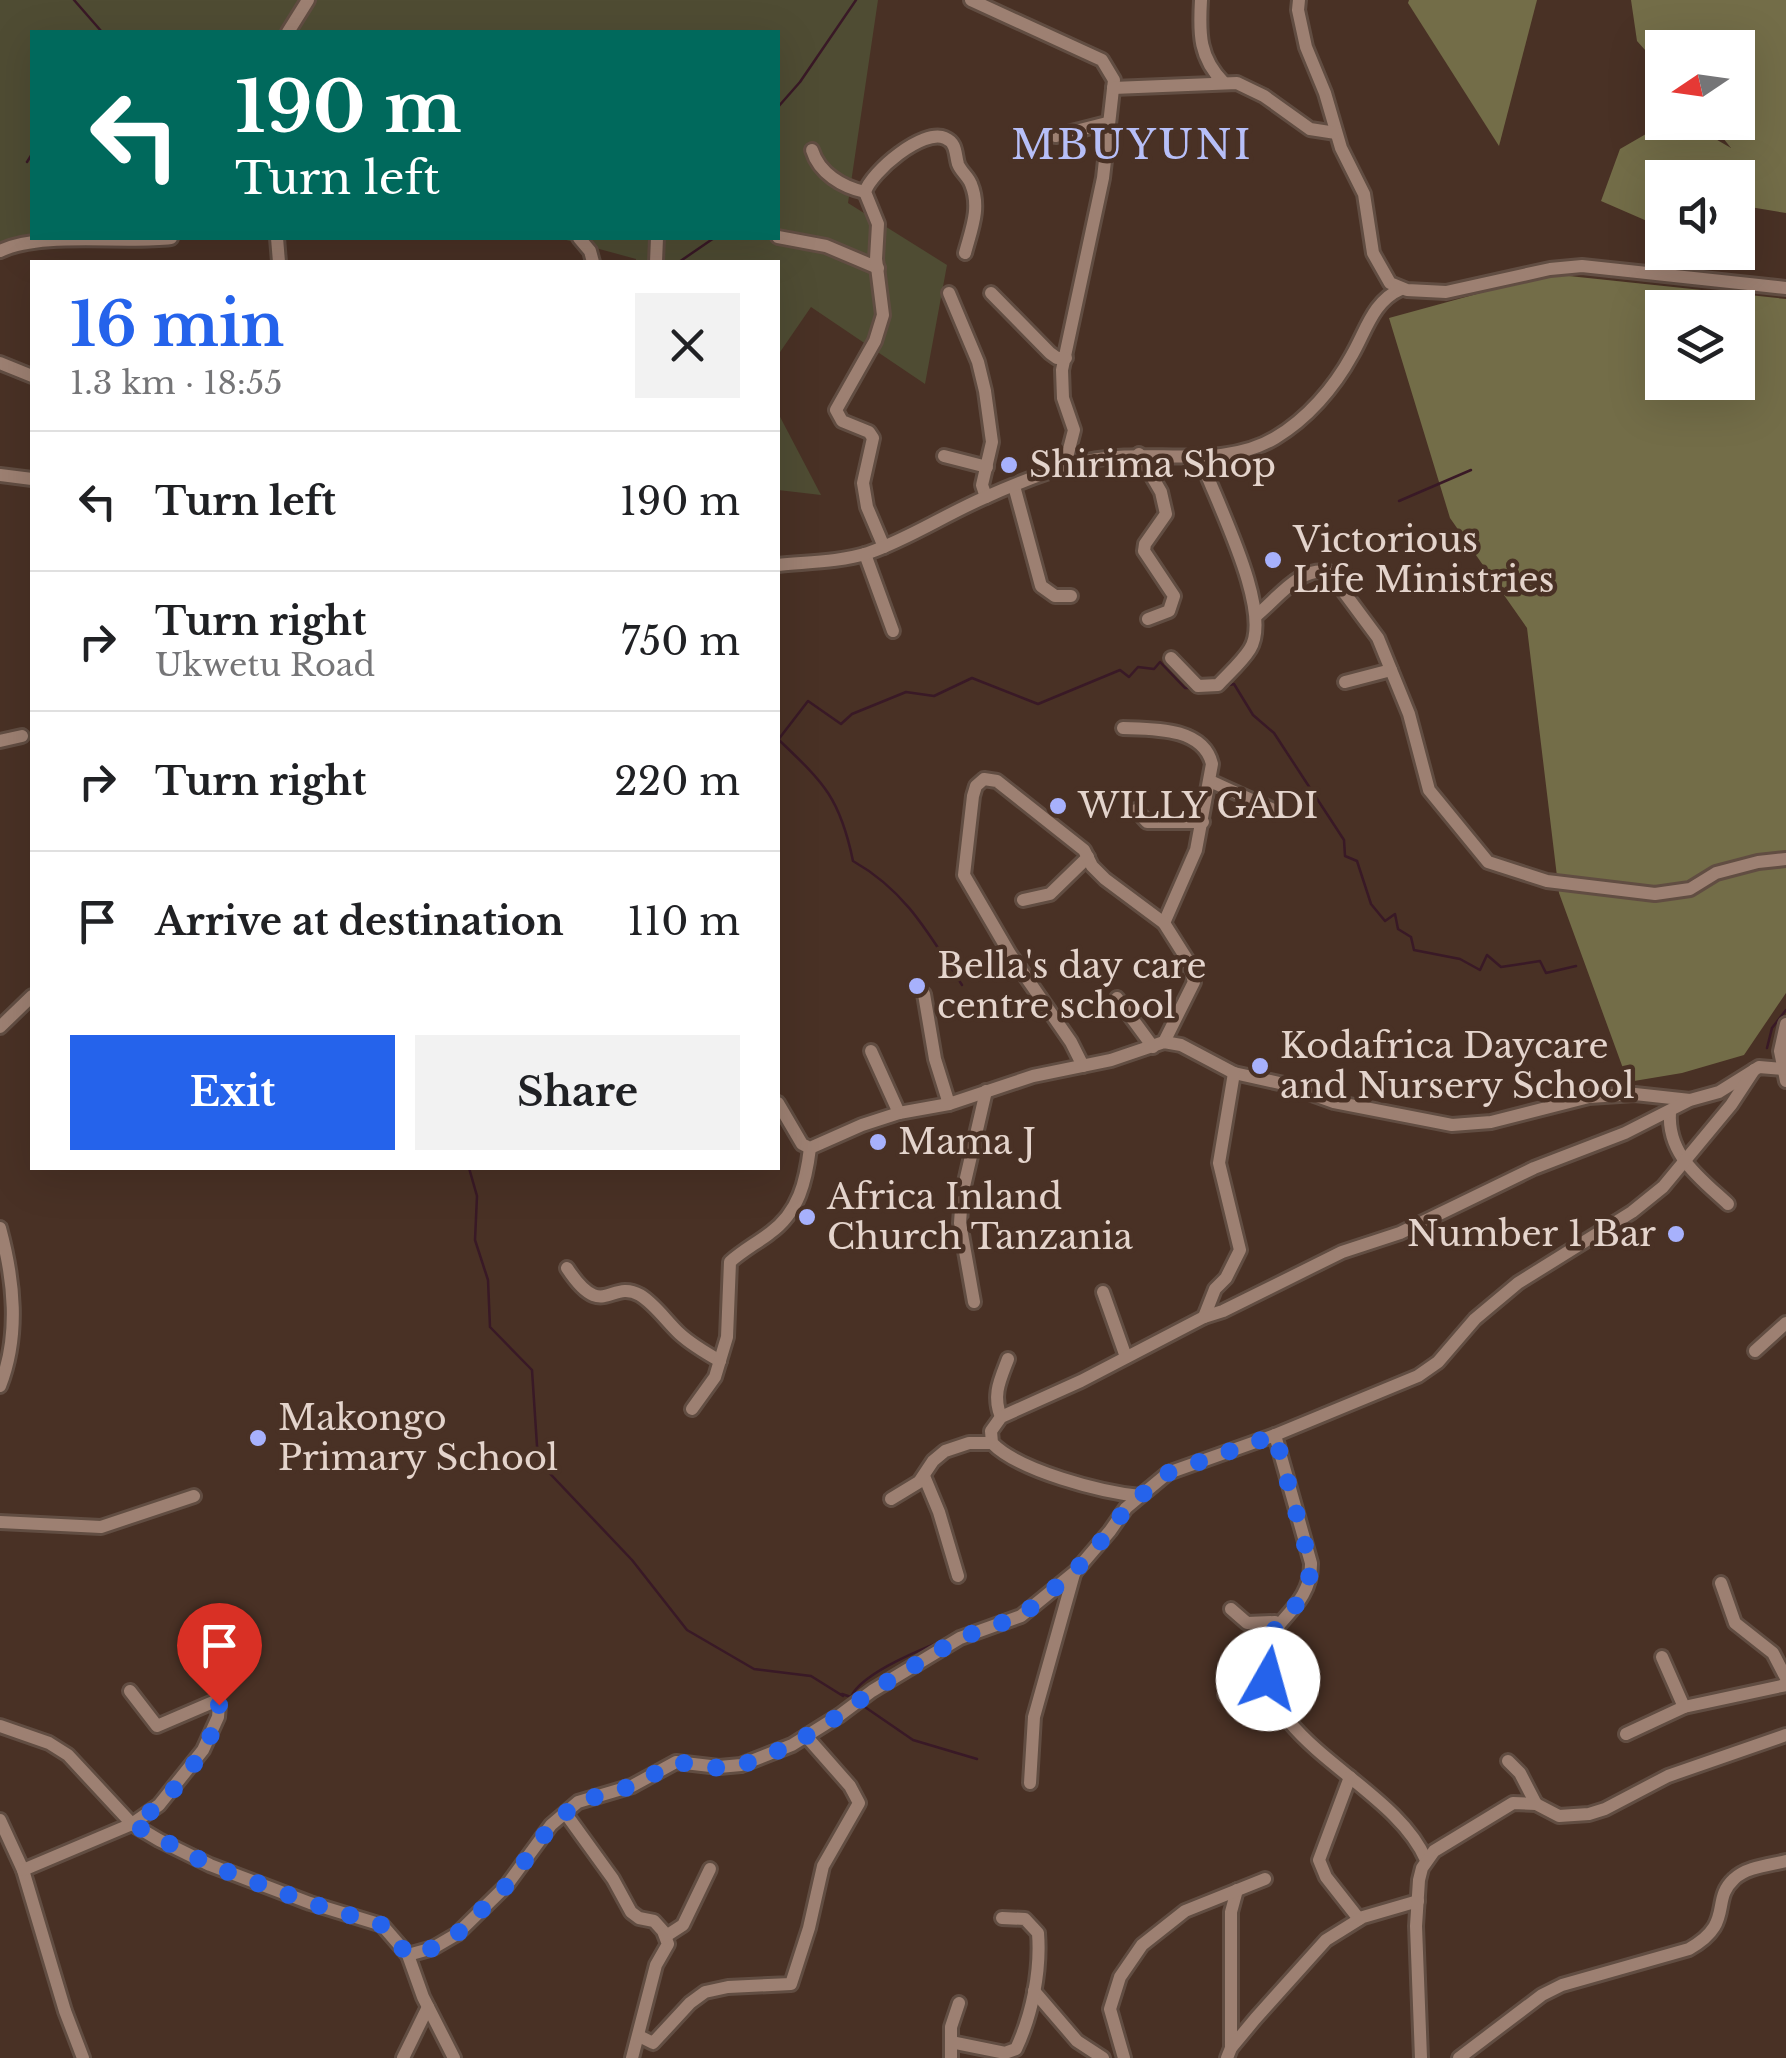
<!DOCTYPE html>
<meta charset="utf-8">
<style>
:root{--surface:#fff;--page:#f2f2f2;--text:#202124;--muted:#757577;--line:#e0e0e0;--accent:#2563eb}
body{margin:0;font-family:"Libre Baskerville",serif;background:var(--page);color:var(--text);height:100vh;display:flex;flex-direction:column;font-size:38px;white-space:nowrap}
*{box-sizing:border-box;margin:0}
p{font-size:32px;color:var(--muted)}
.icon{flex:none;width:55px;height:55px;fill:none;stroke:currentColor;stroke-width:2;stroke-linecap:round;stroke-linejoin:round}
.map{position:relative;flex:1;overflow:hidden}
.sheet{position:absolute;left:30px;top:260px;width:750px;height:910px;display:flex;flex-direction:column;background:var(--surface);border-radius:0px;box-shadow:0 10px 40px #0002}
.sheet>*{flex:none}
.guide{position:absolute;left:30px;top:30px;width:750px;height:210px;border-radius:0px;box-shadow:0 10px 40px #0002;background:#00695c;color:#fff;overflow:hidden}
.needle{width:65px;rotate:257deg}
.controls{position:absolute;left:1645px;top:30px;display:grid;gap:20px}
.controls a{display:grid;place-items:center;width:110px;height:110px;border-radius:0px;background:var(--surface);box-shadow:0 10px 40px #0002;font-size:50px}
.pin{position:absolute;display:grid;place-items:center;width:85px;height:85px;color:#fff;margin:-102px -42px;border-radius:50% 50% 50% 0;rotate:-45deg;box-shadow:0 0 10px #0007}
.pin .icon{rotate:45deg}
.me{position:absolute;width:110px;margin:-55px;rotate:7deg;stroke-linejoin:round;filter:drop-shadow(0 0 8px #0008)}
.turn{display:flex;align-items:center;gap:35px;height:210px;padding:0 40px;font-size:45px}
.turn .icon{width:130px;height:130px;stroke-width:2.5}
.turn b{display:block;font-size:70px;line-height:85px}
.round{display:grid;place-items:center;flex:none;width:105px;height:105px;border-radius:0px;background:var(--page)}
.summary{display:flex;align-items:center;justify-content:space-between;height:170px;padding:0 40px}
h1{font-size:60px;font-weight:700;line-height:75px;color:var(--accent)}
.primary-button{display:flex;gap:20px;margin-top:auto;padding:20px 40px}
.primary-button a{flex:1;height:115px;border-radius:0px;background:var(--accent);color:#fff;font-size:40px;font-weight:700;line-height:115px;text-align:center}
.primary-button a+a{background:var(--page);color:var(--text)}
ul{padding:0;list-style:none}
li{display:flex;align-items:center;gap:30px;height:140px;padding:0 40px;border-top:2px solid var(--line)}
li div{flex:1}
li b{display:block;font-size:38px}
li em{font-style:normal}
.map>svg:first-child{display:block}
</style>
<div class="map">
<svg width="1786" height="2058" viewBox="0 0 1786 2058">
<rect width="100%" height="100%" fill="#493125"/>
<g fill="#4f4c33">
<path d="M0,0H878L848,203L947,265L925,384L811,307L778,355V262H636V259L559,238H778V32H32V237L0,242Z"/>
<path d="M778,413L821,495L778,490Z"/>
</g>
<g fill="#736d48" fill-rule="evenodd">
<path d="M1409,0H1537L1499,146L1408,3Z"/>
<path d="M1631,0H1786V213L1738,205V178H1662V218L1647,221L1601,201L1620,149L1665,123H1688L1731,148L1711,123L1738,122V48H1662V69L1637,41Z"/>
<path d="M1550,274L1786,299V993L1744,1055L1682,1073L1628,1082L1559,893L1527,628L1450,518L1389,318ZM1662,308H1738V382H1662Z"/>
</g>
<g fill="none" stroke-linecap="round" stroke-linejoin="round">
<g stroke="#391926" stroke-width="2.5">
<path d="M74,0L102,32"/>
<path d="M778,107L800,82L856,0"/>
<path d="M27,162L32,154"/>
<path d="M679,262L714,238"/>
<path d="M1399,501L1471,470"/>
<path d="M1224,686L1234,684L1253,715L1274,733L1344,840L1345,856L1357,861L1371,904L1385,921L1395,914L1398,929L1411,937L1414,950L1460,959L1480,970L1487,955L1501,967L1540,961L1546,973L1576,966"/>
<path d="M778,740L808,701L841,724L852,714L906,692L934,696L972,678L1038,704L1120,670L1129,677L1138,667L1154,669L1160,662L1185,688H1191"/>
<path d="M779,740C824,783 840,798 853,861C906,891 929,934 962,985"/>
<path d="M1767,1048L1772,1028L1786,1010"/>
<path d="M469,1168L477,1196L475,1240L488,1280L490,1327L532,1370L538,1461L632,1560L687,1630L754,1669L811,1676L843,1696"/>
<path d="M842,1694L851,1697C866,1662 986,1627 1022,1607"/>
<path d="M862,1705L913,1740L977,1759"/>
</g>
<g stroke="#614d42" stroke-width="18">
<g id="minor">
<path d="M971,0L1102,60L1114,80L1103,178L1062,370L1063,398L1074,430L1064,469"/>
<path d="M1201,0C1199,34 1199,58 1224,83"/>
<path d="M1299,0L1298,10L1306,47L1325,93L1341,148L1364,194L1373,253L1390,283L1407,290L1446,292L1550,269L1582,266L1786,288"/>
<path d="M288,32L308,0"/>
<path d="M1113,88L1237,83L1264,96L1310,129L1336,133"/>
<path d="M1056,136L1107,123"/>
<path d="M812,150C819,173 842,187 865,192"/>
<path d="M778,237L826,246L878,268"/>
<path d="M277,238L279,262"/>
<path d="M579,238L590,251L593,262"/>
<path d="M0,251C42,231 123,244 171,238"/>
<path d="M656,262L657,238"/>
<path d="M949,293L978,362L985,391L992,442L982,485L986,497"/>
<path d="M991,293L1050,353L1057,358H1066"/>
<path d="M0,363L32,376"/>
<path d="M1139,454L1161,492L1166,514L1145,544L1144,551L1174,596L1169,611L1148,619"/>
<path d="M944,456L987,467"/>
<path d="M0,475L32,479"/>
<path d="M1014,486L1041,586L1055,596H1071"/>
<path d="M884,547L867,507L863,483L873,438L869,432L842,421L836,410L875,341L883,315L876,259L878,224L865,192C871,172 923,128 945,138C957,143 955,154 958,164C961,172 968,176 971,184C981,208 971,230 965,253"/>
<path d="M865,554L893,631"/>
<path d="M778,565C807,562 840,562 868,553C909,539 946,514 986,497C1017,483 1053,469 1087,461C1147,447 1220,471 1275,438C1307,419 1334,388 1352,355C1366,331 1373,301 1401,289"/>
<path d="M1257,615C1278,598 1300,566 1329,572L1378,638L1409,714L1429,790L1488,862L1547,881L1655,894L1690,889L1716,873L1758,862L1786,859"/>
<path d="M1171,658L1198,686L1218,685C1228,674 1242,662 1250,649C1274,611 1214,498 1199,455"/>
<path d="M1345,682L1391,670"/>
<path d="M1123,728C1153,729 1203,727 1212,764L1196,850L1164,923"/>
<path d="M0,741L22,736"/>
<path d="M1210,781L1278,812"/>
<path d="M1136,810L1147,822H1203"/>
<path d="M1023,900L1050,894L1088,857"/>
<path d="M924,994L935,1059L949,1104"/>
<path d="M1117,998L1153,1047"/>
<path d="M1786,1024L1780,1051L1786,1081"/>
<path d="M0,1027L32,996"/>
<path d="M871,1051L899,1113"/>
<path d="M1083,1066L1071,1042L1010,954L964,875L973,796L976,786L984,779L997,781L1084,850L1092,866L1105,879L1164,923L1188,961L1194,982L1164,1042"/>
<path d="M778,1103L802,1144L810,1148L862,1125L899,1113L949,1104L1033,1076L1111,1060L1164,1042L1181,1045L1234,1073L1284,1084L1334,1102L1452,1125L1491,1122L1589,1097L1635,1094L1690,1100L1719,1092L1759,1067L1783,1069"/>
<path d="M1670,1112C1667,1155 1700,1178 1728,1204"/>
<path d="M0,1228C14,1280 20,1335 0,1386"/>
<path d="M567,1268C603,1323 610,1278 640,1295C655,1304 667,1322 680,1334C692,1345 706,1353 720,1361"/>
<path d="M1103,1292L1126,1357"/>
<path d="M974,1302L960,1223L962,1195L986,1091"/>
<path d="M1204,1317L1215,1289L1226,1278L1240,1250L1219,1163L1234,1073"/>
<path d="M1755,1351L1786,1323"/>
<path d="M692,1409L715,1377L727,1337L730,1262C742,1251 757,1243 770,1233C799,1212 806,1181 810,1148"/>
<path d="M1001,1417C992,1395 1000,1380 1008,1359"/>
<path d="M1275,1435L1311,1563C1312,1609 1265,1623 1264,1656C1261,1744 1394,1784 1426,1860"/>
<path d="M924,1476L939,1512L958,1576"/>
<path d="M1140,1496C1101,1492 1019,1471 992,1443L991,1431L1001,1417L1081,1381L1204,1317L1223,1311L1342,1252L1400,1233L1534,1168L1625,1133L1688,1101"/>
<path d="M891,1499L919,1482L933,1461L945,1451L969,1443H992"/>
<path d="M0,1522L101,1527L194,1496"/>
<path d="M1721,1583L1735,1623L1773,1653L1786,1678"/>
<path d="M1231,1609L1247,1623L1275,1622L1279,1625"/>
<path d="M1662,1657L1684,1707"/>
<path d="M1225,1695L1263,1649"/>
<path d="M0,1726L49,1743L68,1755L132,1824L159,1840L210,1865L310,1903L382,1925L408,1955L423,1997L454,2058"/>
<path d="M1626,1734L1684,1707L1786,1685"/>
<path d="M1508,1761L1520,1773L1536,1804"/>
<path d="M1350,1777L1319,1860L1326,1877L1359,1919"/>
<path d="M1030,1783L1034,1717L1074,1574"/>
<path d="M566,1814L613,1879L631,1912L639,1918L654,1921L663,1931L668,1944L656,1965L632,2058"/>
<path d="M0,1820L23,1870L65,2011L83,2058"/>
<path d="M23,1870L132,1824L159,1805L203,1750L218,1717L219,1705L213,1702L157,1726L130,1691"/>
<path d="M666,1936L683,1925L710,1869"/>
<path d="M408,1955L433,1948L457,1934L507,1885L551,1825L578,1802L632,1786L676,1762L719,1767L741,1765L792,1745L840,1715L872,1691L960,1638L1021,1616L1075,1572L1110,1531L1126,1508L1168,1473L1275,1435L1418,1376L1438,1362L1475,1319L1518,1283L1632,1212L1663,1187L1731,1105L1754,1070"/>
<path d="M1034,1991L1077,2041L1103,2058"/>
<path d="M639,2036L653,2043L690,2003L705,1992L728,1987L791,1984L809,1928L823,1866L859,1803L850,1786L806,1736"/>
<path d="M951,2042L1005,2053L1016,2049C1032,2015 1041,1971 1038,1933L1025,1919L1002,1918"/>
<path d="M1231,2048V1912L1237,1890"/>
<path d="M403,2058L428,2007"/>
<path d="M951,2058V2027L959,2003"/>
<path d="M1124,2058L1110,2009L1120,1977L1142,1945L1185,1911L1265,1879"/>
<path d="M1227,2058L1231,2048L1255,2019L1326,1940L1363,1917L1418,1901"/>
<path d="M1421,2058L1416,1926L1419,1880L1422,1868L1434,1851L1513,1803L1536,1804L1559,1816L1589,1814L1605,1809L1668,1776L1786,1735"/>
<path d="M1459,2058L1542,1995L1562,1985L1689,1949C1735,1923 1710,1901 1734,1879C1746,1867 1770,1865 1786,1861"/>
</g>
</g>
<use href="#minor" stroke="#9d8072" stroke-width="12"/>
</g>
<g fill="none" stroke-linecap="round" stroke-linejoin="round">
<path stroke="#2563eb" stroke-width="18" stroke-dasharray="0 32.4" d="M219,1705C219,1742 165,1808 132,1824L210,1865L310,1903L382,1925L408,1955L433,1948L457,1934L507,1885L551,1826L578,1802L632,1786L676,1762L719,1768L742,1765L792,1745L840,1715L872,1691L960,1638L1021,1616L1074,1572L1110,1531L1126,1508L1168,1473L1275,1435L1310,1563C1312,1605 1278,1614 1265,1647C1261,1657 1266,1669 1268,1679"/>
</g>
<g fill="#a7b1fc" stroke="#493125" stroke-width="4">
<circle cx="1009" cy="465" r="10"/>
<circle cx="1273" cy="560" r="10"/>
<circle cx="1058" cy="806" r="10"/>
<circle cx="917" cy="986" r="10"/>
<circle cx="1260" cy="1066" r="10"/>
<circle cx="878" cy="1142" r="10"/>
<circle cx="807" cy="1217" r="10"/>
<circle cx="1676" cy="1234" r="10"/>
<circle cx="258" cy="1438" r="10"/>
</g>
<g text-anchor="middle" stroke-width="9" stroke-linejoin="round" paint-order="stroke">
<g font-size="35" fill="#e4d4cc" stroke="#493125" text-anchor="start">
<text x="1029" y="477">Shirima Shop</text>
<text x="1293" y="552">Victorious<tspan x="1293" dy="40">Life Ministries</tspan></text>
<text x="1078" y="818">WILLY GADI</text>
<text x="937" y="978">Bella's day care<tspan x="937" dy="40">centre school</tspan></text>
<text x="1280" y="1058">Kodafrica Daycare<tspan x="1280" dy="40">and Nursery School</tspan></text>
<text x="898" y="1154">Mama J</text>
<text x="827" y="1209">Africa Inland<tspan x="827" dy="40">Church Tanzania</tspan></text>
<text x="1656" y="1246" text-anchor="end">Number 1 Bar</text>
<text x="278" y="1430">Makongo<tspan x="278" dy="40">Primary School</tspan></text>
</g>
<g font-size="40" letter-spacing="2.5" fill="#b7bff8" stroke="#493125">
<text x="1132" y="159">MBUYUNI</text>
</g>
</g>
</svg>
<div class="controls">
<a><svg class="needle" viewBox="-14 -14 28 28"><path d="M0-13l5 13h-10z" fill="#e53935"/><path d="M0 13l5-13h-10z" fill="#757577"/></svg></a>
<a><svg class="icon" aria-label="sound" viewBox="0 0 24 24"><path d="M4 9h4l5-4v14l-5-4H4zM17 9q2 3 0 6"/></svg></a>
<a><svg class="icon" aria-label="layers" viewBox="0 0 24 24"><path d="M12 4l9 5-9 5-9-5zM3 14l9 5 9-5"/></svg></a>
</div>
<div class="pin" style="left:219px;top:1705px;background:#d93025"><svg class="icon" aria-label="arrive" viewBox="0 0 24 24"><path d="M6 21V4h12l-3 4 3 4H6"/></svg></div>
<svg class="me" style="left:1268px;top:1679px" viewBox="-20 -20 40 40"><circle r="19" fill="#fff"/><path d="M0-13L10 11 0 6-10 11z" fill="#2563eb"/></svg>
<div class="guide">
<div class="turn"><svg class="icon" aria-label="left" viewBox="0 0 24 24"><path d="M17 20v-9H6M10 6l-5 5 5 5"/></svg><div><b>190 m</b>Turn left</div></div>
</div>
<section class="sheet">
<div class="summary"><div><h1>16 min</h1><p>1.3 km · 18:55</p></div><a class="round"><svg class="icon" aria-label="close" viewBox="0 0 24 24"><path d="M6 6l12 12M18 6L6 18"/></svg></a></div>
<ul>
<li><svg class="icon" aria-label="left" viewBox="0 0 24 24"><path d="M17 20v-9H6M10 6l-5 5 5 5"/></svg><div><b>Turn left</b></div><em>190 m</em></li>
<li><svg class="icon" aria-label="right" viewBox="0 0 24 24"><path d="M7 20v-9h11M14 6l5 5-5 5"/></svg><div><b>Turn right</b><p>Ukwetu Road</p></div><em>750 m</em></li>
<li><svg class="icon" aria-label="right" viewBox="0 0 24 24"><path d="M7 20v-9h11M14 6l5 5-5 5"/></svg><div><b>Turn right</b></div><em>220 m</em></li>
<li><svg class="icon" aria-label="arrive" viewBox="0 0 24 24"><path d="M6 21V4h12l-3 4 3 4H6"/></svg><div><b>Arrive at destination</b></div><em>110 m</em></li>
</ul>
<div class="primary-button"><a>Exit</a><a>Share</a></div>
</section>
</div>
